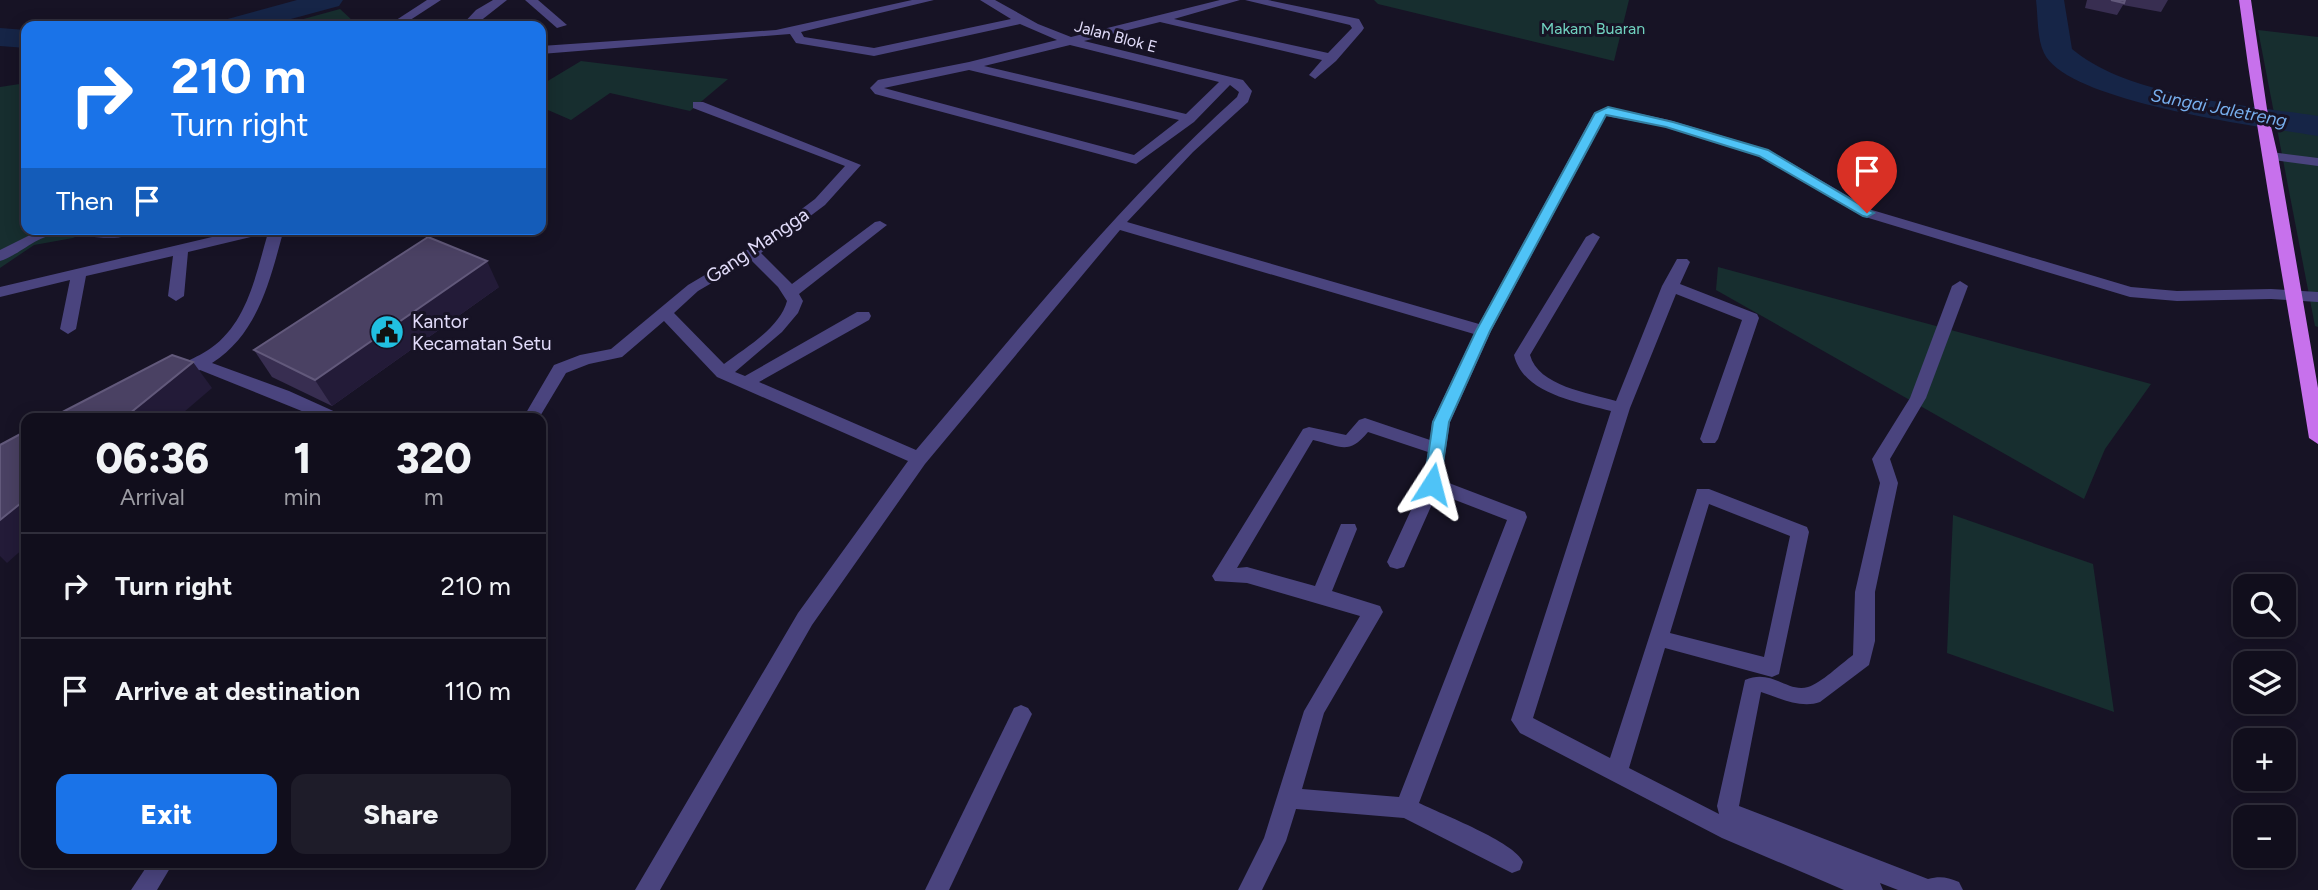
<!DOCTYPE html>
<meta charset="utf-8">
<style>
:root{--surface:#110e1c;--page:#1e1c29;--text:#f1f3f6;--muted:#9c9ca3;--line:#302e3b;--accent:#1a73e8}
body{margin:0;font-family:Figtree,sans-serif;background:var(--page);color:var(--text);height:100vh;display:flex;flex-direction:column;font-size:26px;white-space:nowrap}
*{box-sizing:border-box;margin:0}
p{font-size:23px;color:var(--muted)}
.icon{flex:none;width:38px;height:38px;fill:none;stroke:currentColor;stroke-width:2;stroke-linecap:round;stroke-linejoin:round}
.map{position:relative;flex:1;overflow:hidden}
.sheet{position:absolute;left:21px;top:413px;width:525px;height:455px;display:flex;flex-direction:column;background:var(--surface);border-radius:14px;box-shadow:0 4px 18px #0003,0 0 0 2px var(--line)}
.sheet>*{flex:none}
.top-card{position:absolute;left:21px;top:21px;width:525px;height:214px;border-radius:14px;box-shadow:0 4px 18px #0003,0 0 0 2px var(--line);background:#1a73e8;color:#fff;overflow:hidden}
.tools{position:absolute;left:2233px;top:574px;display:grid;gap:14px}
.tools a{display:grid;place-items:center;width:63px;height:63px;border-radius:14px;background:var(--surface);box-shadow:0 4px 18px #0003,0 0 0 2px var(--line);font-size:35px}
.pin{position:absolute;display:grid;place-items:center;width:60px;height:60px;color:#fff;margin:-72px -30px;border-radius:50% 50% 50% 0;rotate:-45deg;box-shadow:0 0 7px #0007}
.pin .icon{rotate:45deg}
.me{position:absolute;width:77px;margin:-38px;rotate:9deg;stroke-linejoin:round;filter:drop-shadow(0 0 5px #0008)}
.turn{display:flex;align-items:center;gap:24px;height:147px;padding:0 35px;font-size:32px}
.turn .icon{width:91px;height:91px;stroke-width:2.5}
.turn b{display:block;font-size:49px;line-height:60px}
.then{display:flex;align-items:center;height:66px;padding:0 35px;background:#0003;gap:14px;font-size:26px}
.eta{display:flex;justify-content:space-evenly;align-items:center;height:119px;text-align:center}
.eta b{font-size:42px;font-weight:800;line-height:49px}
.primary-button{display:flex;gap:14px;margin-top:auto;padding:14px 35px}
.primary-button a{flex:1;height:80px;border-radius:14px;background:var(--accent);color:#fff;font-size:28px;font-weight:800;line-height:80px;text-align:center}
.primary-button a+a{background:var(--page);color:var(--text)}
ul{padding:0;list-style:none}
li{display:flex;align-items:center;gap:21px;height:105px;padding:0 35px;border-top:2px solid var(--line)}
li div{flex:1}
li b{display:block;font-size:26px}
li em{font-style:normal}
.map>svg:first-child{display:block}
</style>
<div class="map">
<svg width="2318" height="890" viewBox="0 0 2318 890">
<rect width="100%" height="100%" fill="#171325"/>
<g fill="#172e2f">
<path d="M1374,0H1629L1614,61L1378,4Z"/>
<path d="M340,9L354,22L352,26H278Z"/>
<path d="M2258,30L2318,37V327L2315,326Z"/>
<path d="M581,61L728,79L690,111L610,93L571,120L541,107V85Z"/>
<path d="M26,83V229H91L73,238L34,245L0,268V87Z"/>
<path d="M1718,267L2151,384L2105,449L2084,499L1716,290Z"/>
<path d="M1953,515L2093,564L2114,712L1947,653Z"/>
</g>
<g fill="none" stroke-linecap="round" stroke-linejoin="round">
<g fill="#162547" fill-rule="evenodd">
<path d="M297,0H343L339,6L265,26H220L224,20Z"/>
<path d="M2036,0H2064L2072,49C2129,97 2245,105 2318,116V136C2265,127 2067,103 2044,53C2037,39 2038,16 2036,0Z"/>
<path d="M0,28L26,30V48L0,46Z"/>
</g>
<g fill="#4a447e" fill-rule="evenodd">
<path d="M427,0H441L401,26H387Z"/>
<path d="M493,0H507L474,26H461L476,10Z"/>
<path d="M525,0H538L567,25L557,28Z"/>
<path d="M912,0H934L801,32L804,37L874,48L1011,19L980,0H995L1038,24L1071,37L1220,0H1240L1174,19L1328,53L1352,28L1350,25L1245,0H1268L1359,19L1364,28L1362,31L1336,61L1315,79L1309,75L1322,60L1160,22L1084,41L1243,80L1252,91L1248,102L1193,152L1127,222L1479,324L1594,113L1608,107L1669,120L1769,150L1872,210L2131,287L2177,291L2271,289L2318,292V302L2271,299L2177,301L2130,297L1862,216L1759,156L1666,127L1606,116L1491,331L1450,422L1441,480L1525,512L1527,517L1419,803C1441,814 1515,842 1523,862L1520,870L1512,873L1404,818L1296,809L1286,841L1262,890H1238L1264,838L1304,711L1360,616L1247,583L1215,581L1212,576L1303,429L1309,427L1346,435L1359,420L1365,418L1430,440L1432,422L1474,334L1120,230L925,464L812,625L660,890H635L798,613L908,461L717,377L664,321L622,357L589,364L566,373L539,418H523L554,365L580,355L611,349L688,285L747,250L815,199L845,166L693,108V102H703L861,165L825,205L761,253L792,284L875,222L880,221L887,225L799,294L803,301L798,313L782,332L735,372L745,376L857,312H869L871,316L869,320L759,382L916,450C1019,329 1119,204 1237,97L1239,92L1230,85L1194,122L1136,164L875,94L870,88L878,80L969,62L1057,40L1020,24L874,56L796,43L790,34L541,54V46L776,30ZM1070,45L1219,82L1186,114L984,66ZM969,70L1179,120L1134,155L884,88ZM751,260L778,287L787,301C780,328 745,348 724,364L674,313L698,291ZM1368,432L1428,452L1423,484L1387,562L1390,567L1397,569L1404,567L1437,493L1507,520L1399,797L1302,789L1324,713L1383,612L1380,606L1332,591L1357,529L1355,524H1341L1315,586L1247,567L1237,568L1313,440C1341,446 1348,456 1368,432Z"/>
<path d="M2271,152L2318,158V166L2266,159L2264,156Z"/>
<path d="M42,229H140C121,246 82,233 60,234C38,234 20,255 0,261V250Z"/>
<path d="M246,229H284C270,279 259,333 212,363L289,391L340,414L342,418H319L200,370L174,383L166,377C175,364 198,358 211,348C248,322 256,273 268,233L188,252L184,296L176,301L168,296L173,256L86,276L76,329L68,334L60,329L70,280L0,297V287Z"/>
<path d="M1593,233L1600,237L1530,355C1538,386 1589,393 1616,401L1662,286L1677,259H1687L1690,262L1680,284L1757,314L1759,318L1718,439L1715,443H1703L1700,439L1742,320L1676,294L1630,408L1533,718L1610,758L1697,489H1709L1807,527L1809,532L1779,674L1772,677L1665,648L1629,768L1719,814L1717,806L1745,680C1772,668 1787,693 1808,687C1820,684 1842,663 1853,655L1855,592L1880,483L1872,459L1910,398L1952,286L1960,281L1968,286L1926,398L1890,459L1898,483L1875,592V641L1869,665L1820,702C1801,709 1780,698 1761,692L1739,806L1928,879C1940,876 1947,877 1959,882L1963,890H1898L1880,883L1883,890H1844L1722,838L1520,733L1511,720L1611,411C1578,402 1523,394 1514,355L1586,237ZM1709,504L1790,536L1764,657L1670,633Z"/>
<path d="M1021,705L1028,708L1032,714L949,890H925L1014,708Z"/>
<path d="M149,863H173L157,890H131Z"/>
</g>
<path fill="#c771ec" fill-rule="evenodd" d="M2239,0H2251L2267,109L2278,156L2318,388V444L2309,438C2286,292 2258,146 2239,0Z"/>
</g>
<g fill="#382e51">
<path d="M2087,0H2168L2161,12L2123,5L2117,15L2085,8Z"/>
<path d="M499,287L332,406L272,377L254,350Z"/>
</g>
<g fill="#231b38">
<path d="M487,261L499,287L332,406L315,380Z"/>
<path d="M193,362L212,388L177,418H124Z"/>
<path d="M26,499V546L7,563L0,556V520Z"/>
</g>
<g fill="#4a4163" stroke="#62597b" stroke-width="2">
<path d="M2111,0H2125L2124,3Z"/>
<path d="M428,237L487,261L315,380L254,350Z"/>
<path d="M172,355L193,362L124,418H51Z"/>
<path d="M26,431V499L0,520V445Z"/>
</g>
<path fill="#4fc3f7" stroke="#337fa1" stroke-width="2" d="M1608,107L1673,122L1768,150L1874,213L1867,217L1863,216L1759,156L1666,127L1606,115L1490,331L1449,422L1440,484L1432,490L1426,488L1424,484L1433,422L1476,331L1595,113Z"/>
<defs>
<g id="civic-disc" transform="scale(1.75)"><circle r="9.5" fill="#21c0e1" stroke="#171325"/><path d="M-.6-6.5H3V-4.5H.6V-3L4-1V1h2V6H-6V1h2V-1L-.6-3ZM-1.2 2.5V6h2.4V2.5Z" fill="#111"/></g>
</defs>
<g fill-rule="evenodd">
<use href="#civic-disc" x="387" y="332"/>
</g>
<g text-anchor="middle" stroke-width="6" stroke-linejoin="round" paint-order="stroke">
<g font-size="16" fill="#71d2c0" stroke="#171325">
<text x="1593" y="34">Makam Buaran</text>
</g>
<g font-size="16" fill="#e2dcfa" stroke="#171325">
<text transform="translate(1116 36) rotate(15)" y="6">Jalan Blok E</text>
</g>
<g font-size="18" font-style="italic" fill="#77aeed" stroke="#171325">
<text transform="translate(2219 108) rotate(11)" y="6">Sungai Jaletreng</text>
</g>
<g font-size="19" fill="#e2dcfa" stroke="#171325">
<text transform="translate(757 245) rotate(-34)" y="7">Gang Mangga</text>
</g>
<g font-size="19" fill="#e2dcfa" stroke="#171325" text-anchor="start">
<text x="412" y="328">Kantor<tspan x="412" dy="22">Kecamatan Setu</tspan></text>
</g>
</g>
</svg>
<div class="tools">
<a><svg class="icon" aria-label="search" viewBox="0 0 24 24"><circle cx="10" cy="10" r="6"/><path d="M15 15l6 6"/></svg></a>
<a><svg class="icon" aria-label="layers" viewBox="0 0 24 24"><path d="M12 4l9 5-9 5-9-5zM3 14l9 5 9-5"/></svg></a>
<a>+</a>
<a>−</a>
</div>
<div class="pin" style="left:1867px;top:213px;background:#d93025"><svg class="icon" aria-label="arrive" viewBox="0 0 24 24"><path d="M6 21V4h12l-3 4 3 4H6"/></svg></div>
<svg class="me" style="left:1432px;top:484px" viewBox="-20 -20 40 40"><path d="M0-17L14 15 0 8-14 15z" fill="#4fc3f7" stroke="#fff" stroke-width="4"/></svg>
<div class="top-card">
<div class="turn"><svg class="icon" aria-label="right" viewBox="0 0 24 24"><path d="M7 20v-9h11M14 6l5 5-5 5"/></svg><div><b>210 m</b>Turn right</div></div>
<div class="then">Then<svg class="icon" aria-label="arrive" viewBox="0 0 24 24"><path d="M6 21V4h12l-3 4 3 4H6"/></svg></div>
</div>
<section class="sheet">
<div class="eta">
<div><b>06:36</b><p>Arrival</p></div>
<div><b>1</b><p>min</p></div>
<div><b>320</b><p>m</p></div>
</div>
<ul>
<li><svg class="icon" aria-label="right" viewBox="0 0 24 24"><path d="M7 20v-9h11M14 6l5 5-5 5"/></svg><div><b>Turn right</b></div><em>210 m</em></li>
<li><svg class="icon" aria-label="arrive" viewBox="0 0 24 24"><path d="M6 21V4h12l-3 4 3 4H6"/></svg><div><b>Arrive at destination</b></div><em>110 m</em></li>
</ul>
<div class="primary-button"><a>Exit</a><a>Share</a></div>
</section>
</div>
